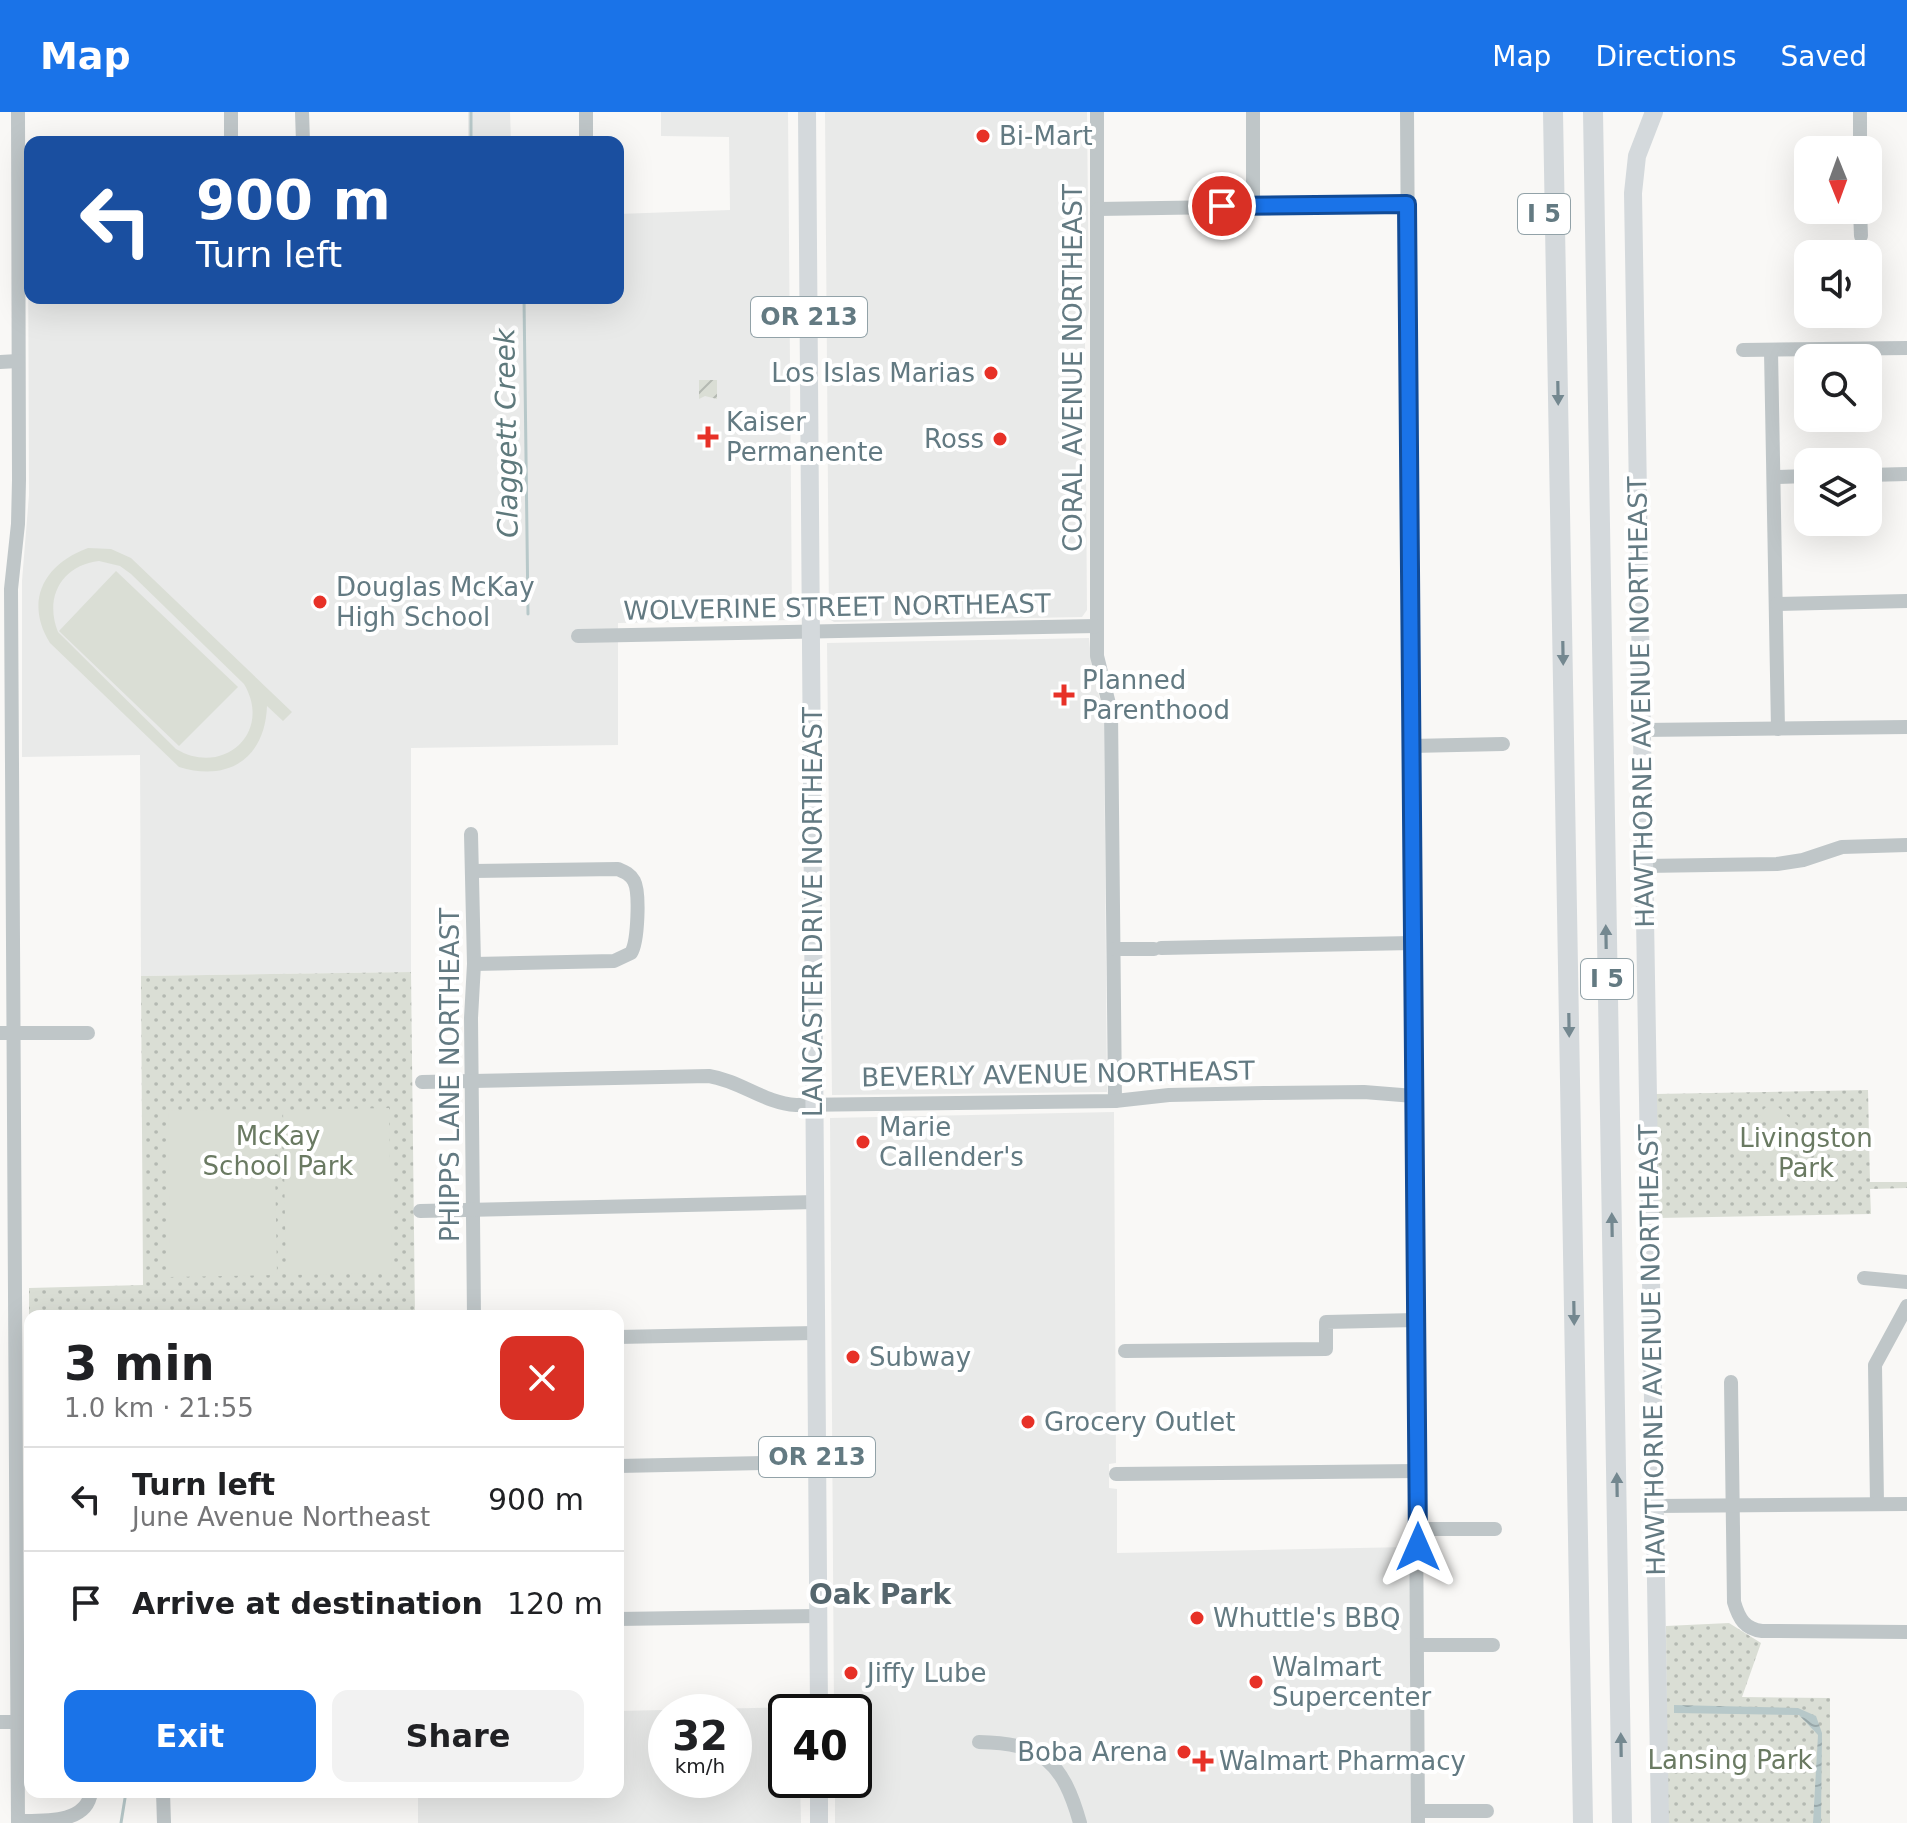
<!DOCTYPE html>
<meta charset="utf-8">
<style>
:root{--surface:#fff;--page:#f2f2f2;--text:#202124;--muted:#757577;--line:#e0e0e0;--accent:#1a73e8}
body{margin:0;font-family:"DejaVu Sans",sans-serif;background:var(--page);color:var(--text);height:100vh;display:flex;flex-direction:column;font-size:30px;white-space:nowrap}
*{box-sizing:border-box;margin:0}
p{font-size:26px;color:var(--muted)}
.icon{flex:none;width:44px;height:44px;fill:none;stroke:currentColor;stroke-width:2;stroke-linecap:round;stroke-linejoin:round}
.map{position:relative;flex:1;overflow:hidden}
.side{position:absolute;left:24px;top:1198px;width:600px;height:488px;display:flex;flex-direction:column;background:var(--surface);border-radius:16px;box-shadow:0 8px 32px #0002}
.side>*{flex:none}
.top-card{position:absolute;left:24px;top:24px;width:600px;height:168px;border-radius:16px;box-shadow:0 8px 32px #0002;background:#1a4fa0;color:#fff;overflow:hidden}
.needle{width:52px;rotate:179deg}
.buttons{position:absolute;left:1794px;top:24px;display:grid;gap:16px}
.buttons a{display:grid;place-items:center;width:88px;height:88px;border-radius:16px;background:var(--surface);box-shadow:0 8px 32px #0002;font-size:40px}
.speed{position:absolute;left:648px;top:1582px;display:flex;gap:16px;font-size:40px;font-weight:700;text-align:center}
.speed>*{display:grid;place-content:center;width:104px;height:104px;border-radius:50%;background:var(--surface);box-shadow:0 8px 32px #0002;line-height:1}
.speed small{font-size:20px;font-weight:400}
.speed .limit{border:4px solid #111;border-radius:12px;background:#fff;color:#111}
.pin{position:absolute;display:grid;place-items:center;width:68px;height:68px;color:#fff;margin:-34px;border:4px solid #fff;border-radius:50%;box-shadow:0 2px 8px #0007}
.me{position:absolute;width:88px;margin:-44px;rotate:0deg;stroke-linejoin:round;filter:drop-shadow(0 0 6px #0008)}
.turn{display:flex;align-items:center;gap:28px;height:168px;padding:0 40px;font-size:36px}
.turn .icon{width:104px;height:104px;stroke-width:2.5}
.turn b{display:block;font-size:56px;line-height:68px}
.round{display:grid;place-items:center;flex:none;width:84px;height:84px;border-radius:16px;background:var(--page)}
.summary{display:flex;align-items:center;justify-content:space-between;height:136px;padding:0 40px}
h1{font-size:48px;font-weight:700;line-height:60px}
.button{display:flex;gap:16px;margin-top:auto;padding:16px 40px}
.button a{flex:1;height:92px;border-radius:16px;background:var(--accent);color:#fff;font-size:32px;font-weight:700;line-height:92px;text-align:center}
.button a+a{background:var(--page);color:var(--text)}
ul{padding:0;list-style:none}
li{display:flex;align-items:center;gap:24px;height:104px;padding:0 40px;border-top:2px solid var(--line)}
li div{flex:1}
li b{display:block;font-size:30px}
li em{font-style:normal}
header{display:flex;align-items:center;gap:48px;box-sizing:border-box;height:112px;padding:0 40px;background:var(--accent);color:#fff}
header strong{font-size:38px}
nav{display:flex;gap:44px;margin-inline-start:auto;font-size:28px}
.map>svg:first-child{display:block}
</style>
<header>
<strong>Map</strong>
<nav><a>Map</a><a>Directions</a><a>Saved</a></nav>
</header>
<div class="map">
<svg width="1907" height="1711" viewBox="0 0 1907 1711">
<defs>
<pattern id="park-dots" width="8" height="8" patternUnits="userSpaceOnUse" patternTransform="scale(2)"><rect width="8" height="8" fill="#daded5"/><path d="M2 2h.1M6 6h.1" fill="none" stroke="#b4b9b2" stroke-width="1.8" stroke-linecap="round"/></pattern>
<pattern id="garden-furrows" width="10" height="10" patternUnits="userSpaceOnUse" patternTransform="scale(2)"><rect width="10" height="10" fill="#daded5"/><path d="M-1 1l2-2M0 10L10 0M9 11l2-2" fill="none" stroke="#b4b9b2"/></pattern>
<pattern id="water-waves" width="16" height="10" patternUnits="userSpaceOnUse" patternTransform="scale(2)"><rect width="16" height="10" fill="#b7c8c9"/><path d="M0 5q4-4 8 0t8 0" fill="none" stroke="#98a7a9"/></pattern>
</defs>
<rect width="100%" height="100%" fill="#f9f8f6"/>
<g fill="#e9eae9" fill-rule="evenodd">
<path d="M468,0H510L511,30H468Z"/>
<path d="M661,0H788L792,508L618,511V633L411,636V860L141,864L140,643L22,645V469L29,383L28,116L30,186H618V102L730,98L729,25L661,24Z"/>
<path d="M825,0H1087L1089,197L1085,229L1087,498L1082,505L834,510L829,507Z"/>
<path d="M1089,526L1092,557L1104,603L1107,980L832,983L827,531Z"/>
<path d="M1114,1000L1116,1351L1109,1352V1376L1117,1377V1441L1409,1435L1412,1711H835V1668H854V1600H834L830,1006Z"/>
<path d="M800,1595V1600H786V1668H800L801,1711H418V1680H618V1599ZM666,1600H734V1668H666Z"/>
</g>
<g fill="url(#park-dots)">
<path d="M411,860L415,1204H144L143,1201L29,1203V1176L143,1173L141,864Z"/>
<path d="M1868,978L1870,1070H1907V1076L1870,1077L1871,1102L1658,1106L1655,982Z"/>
<path d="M1729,1511L1761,1531L1742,1585L1830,1586V1711H1667L1666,1514Z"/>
</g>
<path fill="url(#garden-furrows)" d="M699,268H717V287L705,284L699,287Z"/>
<g fill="#daded5" fill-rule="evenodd">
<path d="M88,436L111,437L131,446L292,600L283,609L267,594C265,647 228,670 179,655L50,531C24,489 44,452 88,436ZM99,449L120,454L131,462L244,572C273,621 223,665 176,637L58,520C44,485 62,453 99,449Z"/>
<path d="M116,459L238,575L179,634L59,519Z"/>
<path d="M1772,989L1801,1017L1764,1055L1745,1037L1768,1013L1759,1002Z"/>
<path d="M389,996L392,1161L286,1163L283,998Z"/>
<path d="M274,997L277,1163L170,1165L168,999Z"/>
</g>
<path fill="url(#water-waves)" d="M1674,1593L1798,1596L1816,1604L1822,1621L1821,1711H1813L1818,1623L1799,1603L1674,1601Z"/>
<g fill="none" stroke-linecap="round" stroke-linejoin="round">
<g stroke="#b7c8c9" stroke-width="3">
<path d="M471,0V30"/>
<path d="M524,186L528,502"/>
<path d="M121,1711L126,1680"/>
</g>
<g stroke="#bfc6c8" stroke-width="14">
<path d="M18,0L19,368L18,412L11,477L18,1711"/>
<path d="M231,0V30"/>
<path d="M302,0L303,30"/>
<path d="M586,0V30"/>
<path d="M1097,0V544L1111,600L1115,989"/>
<path d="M1253,0V93"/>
<path d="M1407,0L1418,1711"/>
<path d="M1860,0V38"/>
<path d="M1098,97L1407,92"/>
<path d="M1860,98L1861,124"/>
<path d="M1743,238L1907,236"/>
<path d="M1771,239L1778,617"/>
<path d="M0,250L18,249"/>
<path d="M1868,363L1907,362"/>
<path d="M1775,365L1808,364"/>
<path d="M1777,492L1907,489"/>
<path d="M578,524L1097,514"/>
<path d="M1641,618L1907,615"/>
<path d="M1411,634L1503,632"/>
<path d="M471,722L474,852L471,906L474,1204"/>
<path d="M1644,754L1777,752L1803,748L1842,735L1907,733"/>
<path d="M473,759L618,757C625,760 630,762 634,769C640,780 638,830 631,841L614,849L474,852"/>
<path d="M1161,836L1413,831"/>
<path d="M1114,837H1154"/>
<path d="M0,921H88"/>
<path d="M422,970L709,964C741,969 764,991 796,993L1115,989L1169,983L1264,981L1364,980L1414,984"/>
<path d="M420,1099L816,1090"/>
<path d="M1864,1166L1907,1170"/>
<path d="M618,1225L816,1221"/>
<path d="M1125,1239L1326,1237V1210L1416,1208"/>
<path d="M1731,1270L1734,1490C1739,1507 1745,1517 1762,1519L1907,1520"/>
<path d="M618,1354L817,1350"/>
<path d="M1116,1362L1417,1359"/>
<path d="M1877,1392L1875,1253L1907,1194"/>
<path d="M1655,1394L1907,1392"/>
<path d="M1418,1417H1495"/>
<path d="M618,1507L818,1504"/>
<path d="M1418,1533H1493"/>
<path d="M0,1610H18"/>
<path d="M979,1630C1042,1631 1063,1650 1080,1711"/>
<path d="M163,1680L164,1711"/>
<path d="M1418,1699H1487"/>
<path d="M18,1709C47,1709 87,1711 91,1680"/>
</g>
<g stroke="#d4d9dc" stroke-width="18">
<path d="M807,0L819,1600"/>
<path d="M1654,0L1637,44L1633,81L1660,1711"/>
<path d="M819,1668V1711"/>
</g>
<g stroke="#d4d9dc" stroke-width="20">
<path d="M1553,0L1583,1711"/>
<path d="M1593,0L1622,1711"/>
</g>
</g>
<defs><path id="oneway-solid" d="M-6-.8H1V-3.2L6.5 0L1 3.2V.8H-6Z" transform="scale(2)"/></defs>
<g fill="#748890">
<use href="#oneway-solid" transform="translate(1558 281) rotate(89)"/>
<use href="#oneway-solid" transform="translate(1563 541) rotate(89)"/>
<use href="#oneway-solid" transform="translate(1606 825) rotate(-91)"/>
<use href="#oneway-solid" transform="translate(1569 913) rotate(89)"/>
<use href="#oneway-solid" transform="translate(1612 1113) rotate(-91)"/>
<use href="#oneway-solid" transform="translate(1574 1201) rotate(89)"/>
<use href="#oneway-solid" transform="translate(1617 1373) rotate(-91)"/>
<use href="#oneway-solid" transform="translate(1621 1633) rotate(-91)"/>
</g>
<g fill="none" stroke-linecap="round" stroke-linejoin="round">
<g stroke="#114b97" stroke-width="20">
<path id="route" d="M1222,94L1407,92L1418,1435"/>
</g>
<use href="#route" stroke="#1a73e8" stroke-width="14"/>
</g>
<g fill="#e73127" stroke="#fff" stroke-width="3">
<circle cx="983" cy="24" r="8"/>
<circle cx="991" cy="261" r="8"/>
<path d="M704 313h8v8h8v8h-8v8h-8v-8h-8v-8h8z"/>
<circle cx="1000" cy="327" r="8"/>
<circle cx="320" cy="490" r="8"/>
<path d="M1060 571h8v8h8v8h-8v8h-8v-8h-8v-8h8z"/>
<circle cx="863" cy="1030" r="8"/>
<circle cx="853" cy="1245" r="8"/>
<circle cx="1028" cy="1310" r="8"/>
<circle cx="1197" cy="1506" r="8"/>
<circle cx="851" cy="1561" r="8"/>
<circle cx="1256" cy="1570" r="8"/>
<circle cx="1184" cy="1640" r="8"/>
<path d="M1199 1637h8v8h8v8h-8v8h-8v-8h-8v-8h8z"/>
</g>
<g text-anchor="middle" stroke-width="8" stroke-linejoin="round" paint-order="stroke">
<g fill="#fff" stroke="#92a2a8" stroke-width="2">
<rect x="1518" y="82" width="52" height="40" rx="6"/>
<rect x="751" y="185" width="116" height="40" rx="6"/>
<rect x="1581" y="847" width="52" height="40" rx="6"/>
<rect x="759" y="1325" width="116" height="40" rx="6"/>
</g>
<g font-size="24" font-weight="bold" fill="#637a82">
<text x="1544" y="110">I 5</text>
<text x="809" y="213">OR 213</text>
<text x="1607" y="875">I 5</text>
<text x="817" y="1353">OR 213</text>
</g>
<g font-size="26" fill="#637a82" stroke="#fff" text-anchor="start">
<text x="999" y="33">Bi-Mart</text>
<text x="975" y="270" text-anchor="end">Los Islas Marias</text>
<text x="726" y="319">Kaiser<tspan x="726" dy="30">Permanente</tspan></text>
<text x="984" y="336" text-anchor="end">Ross</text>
<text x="336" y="484">Douglas McKay<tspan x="336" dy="30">High School</tspan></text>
<text x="1082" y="577">Planned<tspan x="1082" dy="30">Parenthood</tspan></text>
<text x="879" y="1024">Marie<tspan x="879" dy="30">Callender's</tspan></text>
<text x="869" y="1254">Subway</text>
<text x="1044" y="1319">Grocery Outlet</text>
<text x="1213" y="1515">Whuttle's BBQ</text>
<text x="1272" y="1564">Walmart<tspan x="1272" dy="30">Supercenter</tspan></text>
<text x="867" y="1570">Jiffy Lube</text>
<text x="1168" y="1649" text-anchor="end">Boba Arena</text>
<text x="1219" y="1658">Walmart Pharmacy</text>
</g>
<g font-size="26" fill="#637a82" stroke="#fff">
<text transform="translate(1073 256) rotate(-90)" y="9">CORAL AVENUE NORTHEAST</text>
<text transform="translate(837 495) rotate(-1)" y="9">WOLVERINE STREET NORTHEAST</text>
<text transform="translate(1641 590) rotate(-91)" y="9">HAWTHORNE AVENUE NORTHEAST</text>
<text transform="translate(813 800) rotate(-90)" y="9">LANCASTER DRIVE NORTHEAST</text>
<text transform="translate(1058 962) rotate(-1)" y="9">BEVERLY AVENUE NORTHEAST</text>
<text transform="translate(450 963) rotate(-90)" y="9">PHIPPS LANE NORTHEAST</text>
<text transform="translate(1652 1238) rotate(-91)" y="9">HAWTHORNE AVENUE NORTHEAST</text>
</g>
<g font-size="26" fill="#6a7a62" stroke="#fff">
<text x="278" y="1033">McKay<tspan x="278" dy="30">School Park</tspan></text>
<text x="1806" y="1035">Livingston<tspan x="1806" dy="30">Park</tspan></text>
<text x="1730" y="1657">Lansing Park</text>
</g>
<g font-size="28" font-style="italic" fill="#5e797c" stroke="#fff">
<text transform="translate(506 321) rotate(-91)" y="10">Claggett Creek</text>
</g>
<g font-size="28" font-weight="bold" fill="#55666d" stroke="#fff">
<text x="880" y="1492">Oak Park</text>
</g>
</g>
</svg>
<div class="buttons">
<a><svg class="needle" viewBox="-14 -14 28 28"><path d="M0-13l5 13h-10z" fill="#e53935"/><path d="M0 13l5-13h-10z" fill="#757577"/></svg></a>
<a><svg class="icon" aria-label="sound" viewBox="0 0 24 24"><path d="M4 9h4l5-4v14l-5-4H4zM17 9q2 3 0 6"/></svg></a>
<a><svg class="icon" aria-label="search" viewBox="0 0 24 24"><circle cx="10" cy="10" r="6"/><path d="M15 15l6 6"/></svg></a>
<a><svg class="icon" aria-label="layers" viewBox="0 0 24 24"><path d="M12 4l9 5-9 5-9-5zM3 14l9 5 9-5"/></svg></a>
</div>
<div class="speed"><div>32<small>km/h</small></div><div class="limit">40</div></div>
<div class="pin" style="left:1222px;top:94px;background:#d93025"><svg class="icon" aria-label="arrive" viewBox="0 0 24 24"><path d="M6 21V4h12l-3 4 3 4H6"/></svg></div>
<svg class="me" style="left:1418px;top:1435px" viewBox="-20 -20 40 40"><path d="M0-17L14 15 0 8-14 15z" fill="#1a73e8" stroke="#fff" stroke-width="4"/></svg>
<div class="top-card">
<div class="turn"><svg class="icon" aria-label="left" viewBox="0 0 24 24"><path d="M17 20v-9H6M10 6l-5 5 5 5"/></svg><div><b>900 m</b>Turn left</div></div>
</div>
<section class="side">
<div class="summary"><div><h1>3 min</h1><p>1.0 km · 21:55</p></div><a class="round" style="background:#d93025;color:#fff"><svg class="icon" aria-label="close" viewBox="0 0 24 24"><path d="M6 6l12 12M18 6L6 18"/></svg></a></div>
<ul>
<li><svg class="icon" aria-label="left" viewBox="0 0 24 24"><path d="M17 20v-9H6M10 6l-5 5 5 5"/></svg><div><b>Turn left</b><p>June Avenue Northeast</p></div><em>900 m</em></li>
<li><svg class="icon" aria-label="arrive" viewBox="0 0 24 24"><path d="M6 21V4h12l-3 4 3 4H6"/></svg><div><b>Arrive at destination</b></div><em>120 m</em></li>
</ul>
<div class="button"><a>Exit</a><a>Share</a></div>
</section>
</div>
